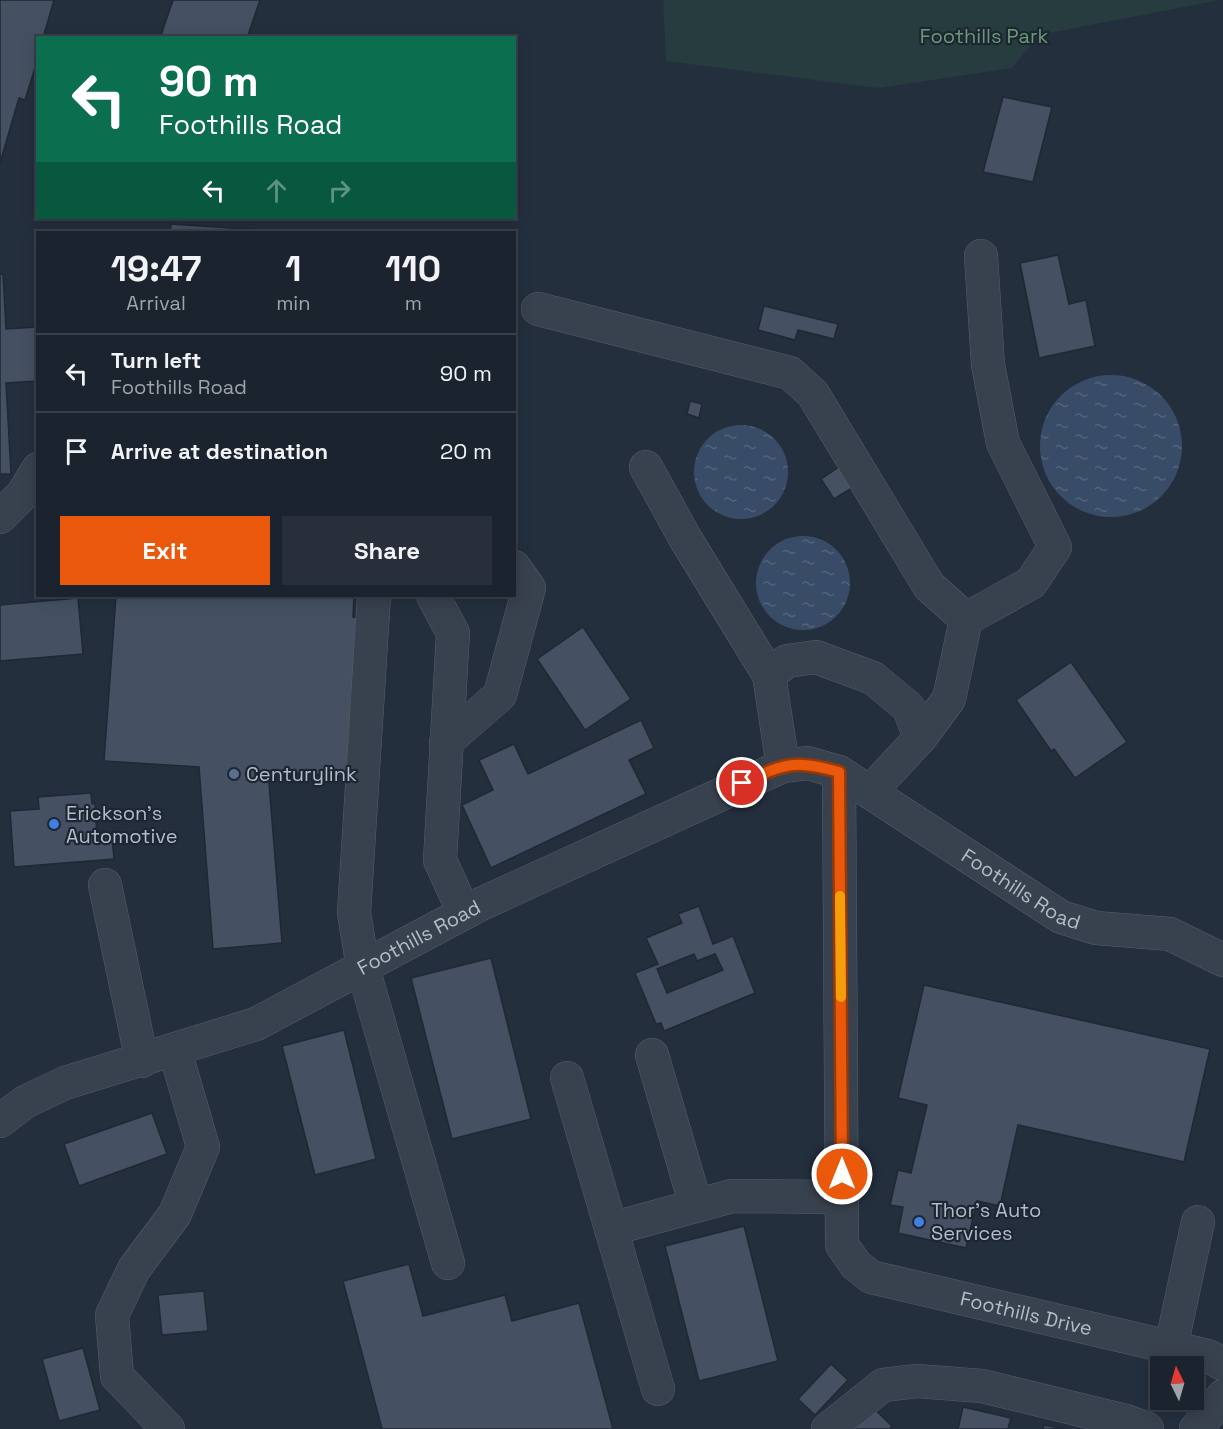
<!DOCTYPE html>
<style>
:root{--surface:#1b232e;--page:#282f3a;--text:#f1f3f6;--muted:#a0a4aa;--line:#39404a;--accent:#ea580c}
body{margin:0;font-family:"Space Grotesk",sans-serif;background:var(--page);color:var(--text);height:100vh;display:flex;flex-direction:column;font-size:22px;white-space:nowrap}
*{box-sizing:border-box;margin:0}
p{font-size:20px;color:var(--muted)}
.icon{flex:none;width:33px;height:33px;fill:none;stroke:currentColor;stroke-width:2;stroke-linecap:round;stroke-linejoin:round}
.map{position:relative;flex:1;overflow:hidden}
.details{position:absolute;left:36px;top:231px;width:480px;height:366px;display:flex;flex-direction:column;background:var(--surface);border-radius:0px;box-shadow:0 3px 15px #0003,0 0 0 2px var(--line)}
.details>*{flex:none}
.banner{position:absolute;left:36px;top:36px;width:480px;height:183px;border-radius:0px;box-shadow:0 3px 15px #0003,0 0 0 2px var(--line);background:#0b6e4f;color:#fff;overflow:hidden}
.needle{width:39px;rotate:355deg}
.tools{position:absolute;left:1150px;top:1356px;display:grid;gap:12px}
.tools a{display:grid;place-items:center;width:54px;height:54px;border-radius:0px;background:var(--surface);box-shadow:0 3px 15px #0003,0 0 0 2px var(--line);font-size:30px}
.pin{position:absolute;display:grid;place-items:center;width:51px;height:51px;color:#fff;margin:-26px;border:3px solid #fff;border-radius:50%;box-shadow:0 2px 6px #0007}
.me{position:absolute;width:66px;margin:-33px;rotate:0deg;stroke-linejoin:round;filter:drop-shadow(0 0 4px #0008)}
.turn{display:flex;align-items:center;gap:21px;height:126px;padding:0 24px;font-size:27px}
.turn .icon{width:78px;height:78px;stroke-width:2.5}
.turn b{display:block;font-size:42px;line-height:51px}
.lanes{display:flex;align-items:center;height:57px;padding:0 24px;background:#0003;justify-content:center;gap:30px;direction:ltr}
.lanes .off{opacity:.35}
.eta{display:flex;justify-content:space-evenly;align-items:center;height:102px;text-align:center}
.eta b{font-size:36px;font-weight:600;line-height:42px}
.primary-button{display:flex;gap:12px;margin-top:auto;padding:12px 24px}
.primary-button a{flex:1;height:69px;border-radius:0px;background:var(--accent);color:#fff;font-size:24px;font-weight:600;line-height:69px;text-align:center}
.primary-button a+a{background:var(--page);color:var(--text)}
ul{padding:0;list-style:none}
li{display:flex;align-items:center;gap:18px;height:78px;padding:0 24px;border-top:2px solid var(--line)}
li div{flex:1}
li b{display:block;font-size:22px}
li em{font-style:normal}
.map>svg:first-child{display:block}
</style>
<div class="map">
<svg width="1223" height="1429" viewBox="0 0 1223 1429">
<defs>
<pattern id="water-ripples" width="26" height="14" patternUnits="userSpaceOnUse" patternTransform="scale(1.5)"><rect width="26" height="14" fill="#394c67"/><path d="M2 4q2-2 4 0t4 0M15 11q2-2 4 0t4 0" fill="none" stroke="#53647b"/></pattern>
</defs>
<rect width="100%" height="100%" fill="#242f3e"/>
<path fill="#263c3f" d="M663,0H1220L1039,35L1012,68L879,88L666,61Z"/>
<g fill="url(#water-ripples)">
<circle cx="1111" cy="446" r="71"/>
<circle cx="741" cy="472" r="47"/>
<circle cx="803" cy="583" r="47"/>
</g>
<g fill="#455162" stroke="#1f2835" stroke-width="1.5" fill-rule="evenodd">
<path d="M0,0H54L43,38H38V58L25,100L19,98L0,163Z"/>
<path d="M173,0H260L247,38H160Z"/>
<path d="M1003,97L1052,107L1033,182L983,172Z"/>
<path d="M171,224L290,232H170Z"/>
<path d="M1058,255L1069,304L1086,300L1095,346L1039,358L1020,263Z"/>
<path d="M0,274H3L6,329L38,327V381L6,383L11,474H0Z"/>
<path d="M764,306L838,324L834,339L798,330L795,340L758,330Z"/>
<path d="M690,401L702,404L699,418L687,414Z"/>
<path d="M839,467L852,488L834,499L821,479Z"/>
<path d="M116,596H354L353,617L359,618L349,777L268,771L282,943L213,949L199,767L104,761Z"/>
<path d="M78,598L83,654L0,661V605Z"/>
<path d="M583,627L631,699L585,730L537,659Z"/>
<path d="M1071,662L1127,742L1075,778L1054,749L1051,751L1016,700Z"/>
<path d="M641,720L654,748L629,760L646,794L491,868L462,805L493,790L479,760L514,744L528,774Z"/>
<path d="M91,793L92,804L95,803L97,838L112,837L114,859L14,867L10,811L39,809L38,797Z"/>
<path d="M699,906L713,944L733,936L755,993L664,1031L661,1023L656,1024L635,973L658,964L646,938L682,923L678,914ZM694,954L697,961L715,954L723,970L667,993L657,969Z"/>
<path d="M491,958L531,1119L452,1139L411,978Z"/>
<path d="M924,985L1210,1049L1184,1162L1018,1125L1000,1206L977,1201L966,1248L898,1233L903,1207L890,1205L898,1170L911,1173L927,1105L898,1098Z"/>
<path d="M344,1030L376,1159L315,1175L282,1046Z"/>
<path d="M152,1113L167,1154L79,1186L64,1144Z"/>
<path d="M744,1226L778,1361L699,1381L665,1246Z"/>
<path d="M409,1264L423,1316L505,1295L512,1321L579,1303L613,1429H382L343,1281Z"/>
<path d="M204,1291L208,1331L162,1335L158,1295Z"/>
<path d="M83,1348L100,1410L59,1421L42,1359Z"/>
<path d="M831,1364L848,1380L815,1415L798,1399Z"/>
<path d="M871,1406L892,1426L890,1429H849Z"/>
<path d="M963,1407L1011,1418L1008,1429H958Z"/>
<path d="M1044,1425L1064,1429H1043Z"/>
</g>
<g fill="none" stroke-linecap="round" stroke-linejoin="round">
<g stroke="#565f6c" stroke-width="34">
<g id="minor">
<path d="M538,309L790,373L813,394L929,586L966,619"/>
<path d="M646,467L685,538L769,675"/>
<path d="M0,517L23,494L38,469"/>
<path d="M374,596L354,913L363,968L448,1263"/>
<path d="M433,596L453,633L440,860L464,913"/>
<path d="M920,738L949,699L966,619L1031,583L1055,547L1003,443L988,365L981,256"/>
<path d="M446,742L500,695L529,588L514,567"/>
<path d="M783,766L769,675L787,661L816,657L873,678L909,708L920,738L870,792"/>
<path id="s1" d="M839,772L842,1245L856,1265L871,1277L1208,1356L1223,1364"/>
<path d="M105,885L142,1061"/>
<path d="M652,1055L696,1206"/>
<path d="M567,1078L658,1389"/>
<path id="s2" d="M0,1121L25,1102L65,1083L256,1024L481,904L783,766L808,763L839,772L1061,917L1096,928L1170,934L1223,960"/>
<path d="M611,1229L732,1196L842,1197"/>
<path d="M1171,1347L1198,1222"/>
<path d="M168,1429L117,1376L112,1315L134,1269L175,1214L203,1147L175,1051"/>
<path d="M828,1429L883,1385L917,1381L982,1386L1126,1421L1147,1429"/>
<path d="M1196,1429L1223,1396"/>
</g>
</g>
<use href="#minor" stroke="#38414e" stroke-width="33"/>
</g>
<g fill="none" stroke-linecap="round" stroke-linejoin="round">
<g stroke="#983908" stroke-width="15">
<path id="route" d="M742,783C785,764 793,759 839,772L842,1174"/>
</g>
<use href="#route" stroke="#ea580c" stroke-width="10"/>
<path stroke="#f59e0b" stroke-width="10" d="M840,896L841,997"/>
</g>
<circle fill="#5c6f8a" stroke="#1d2633" stroke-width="2" cx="234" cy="774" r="6"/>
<g fill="#3f7fe0" stroke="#1d2633" stroke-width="2">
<circle cx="54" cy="824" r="6"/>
<circle cx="919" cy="1222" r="6"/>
</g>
<g text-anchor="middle" stroke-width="4.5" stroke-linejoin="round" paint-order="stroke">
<g font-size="20" fill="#6b9a76" stroke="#1d2633">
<text x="984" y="43">Foothills Park</text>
</g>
<g font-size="20" fill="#b4bcc9" stroke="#1d2633" text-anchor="start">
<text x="246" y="781">Centurylink</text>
<text x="66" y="820">Erickson's<tspan x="66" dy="23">Automotive</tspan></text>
<text x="931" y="1217">Thor's Auto<tspan x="931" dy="23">Services</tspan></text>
</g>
<g font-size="20" fill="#b4bcc9" stroke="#1d2633">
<text dy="7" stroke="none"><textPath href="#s2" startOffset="1137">Foothills Road</textPath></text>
<text dy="7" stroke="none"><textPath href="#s2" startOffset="460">Foothills Road</textPath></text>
<text dy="7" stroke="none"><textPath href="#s1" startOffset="676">Foothills Drive</textPath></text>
</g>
</g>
</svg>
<div class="tools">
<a><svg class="needle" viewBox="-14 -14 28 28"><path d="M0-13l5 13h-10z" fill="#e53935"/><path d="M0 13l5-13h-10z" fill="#a0a4aa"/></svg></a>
</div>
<div class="pin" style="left:742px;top:783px;background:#d93025"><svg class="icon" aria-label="arrive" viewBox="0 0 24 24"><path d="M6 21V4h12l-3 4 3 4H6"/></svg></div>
<svg class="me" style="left:842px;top:1174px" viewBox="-20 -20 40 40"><circle r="17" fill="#ea580c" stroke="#fff" stroke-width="3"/><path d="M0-11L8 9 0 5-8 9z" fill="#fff"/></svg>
<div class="banner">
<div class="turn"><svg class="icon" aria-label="left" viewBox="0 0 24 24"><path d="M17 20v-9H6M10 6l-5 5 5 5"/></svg><div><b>90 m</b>Foothills Road</div></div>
<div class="lanes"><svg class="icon" aria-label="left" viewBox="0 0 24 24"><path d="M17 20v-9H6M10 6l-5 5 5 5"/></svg><svg class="icon off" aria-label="ahead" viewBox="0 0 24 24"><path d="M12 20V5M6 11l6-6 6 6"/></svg><svg class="icon off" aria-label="right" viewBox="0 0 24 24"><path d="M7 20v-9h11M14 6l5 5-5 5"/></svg></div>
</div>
<section class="details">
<div class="eta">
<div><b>19:47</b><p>Arrival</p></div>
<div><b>1</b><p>min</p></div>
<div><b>110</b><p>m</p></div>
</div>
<ul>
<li><svg class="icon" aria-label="left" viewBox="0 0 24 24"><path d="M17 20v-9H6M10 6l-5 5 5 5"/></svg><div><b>Turn left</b><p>Foothills Road</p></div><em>90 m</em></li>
<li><svg class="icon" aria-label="arrive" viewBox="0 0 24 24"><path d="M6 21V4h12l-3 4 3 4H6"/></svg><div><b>Arrive at destination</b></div><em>20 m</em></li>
</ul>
<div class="primary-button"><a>Exit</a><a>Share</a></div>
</section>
</div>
